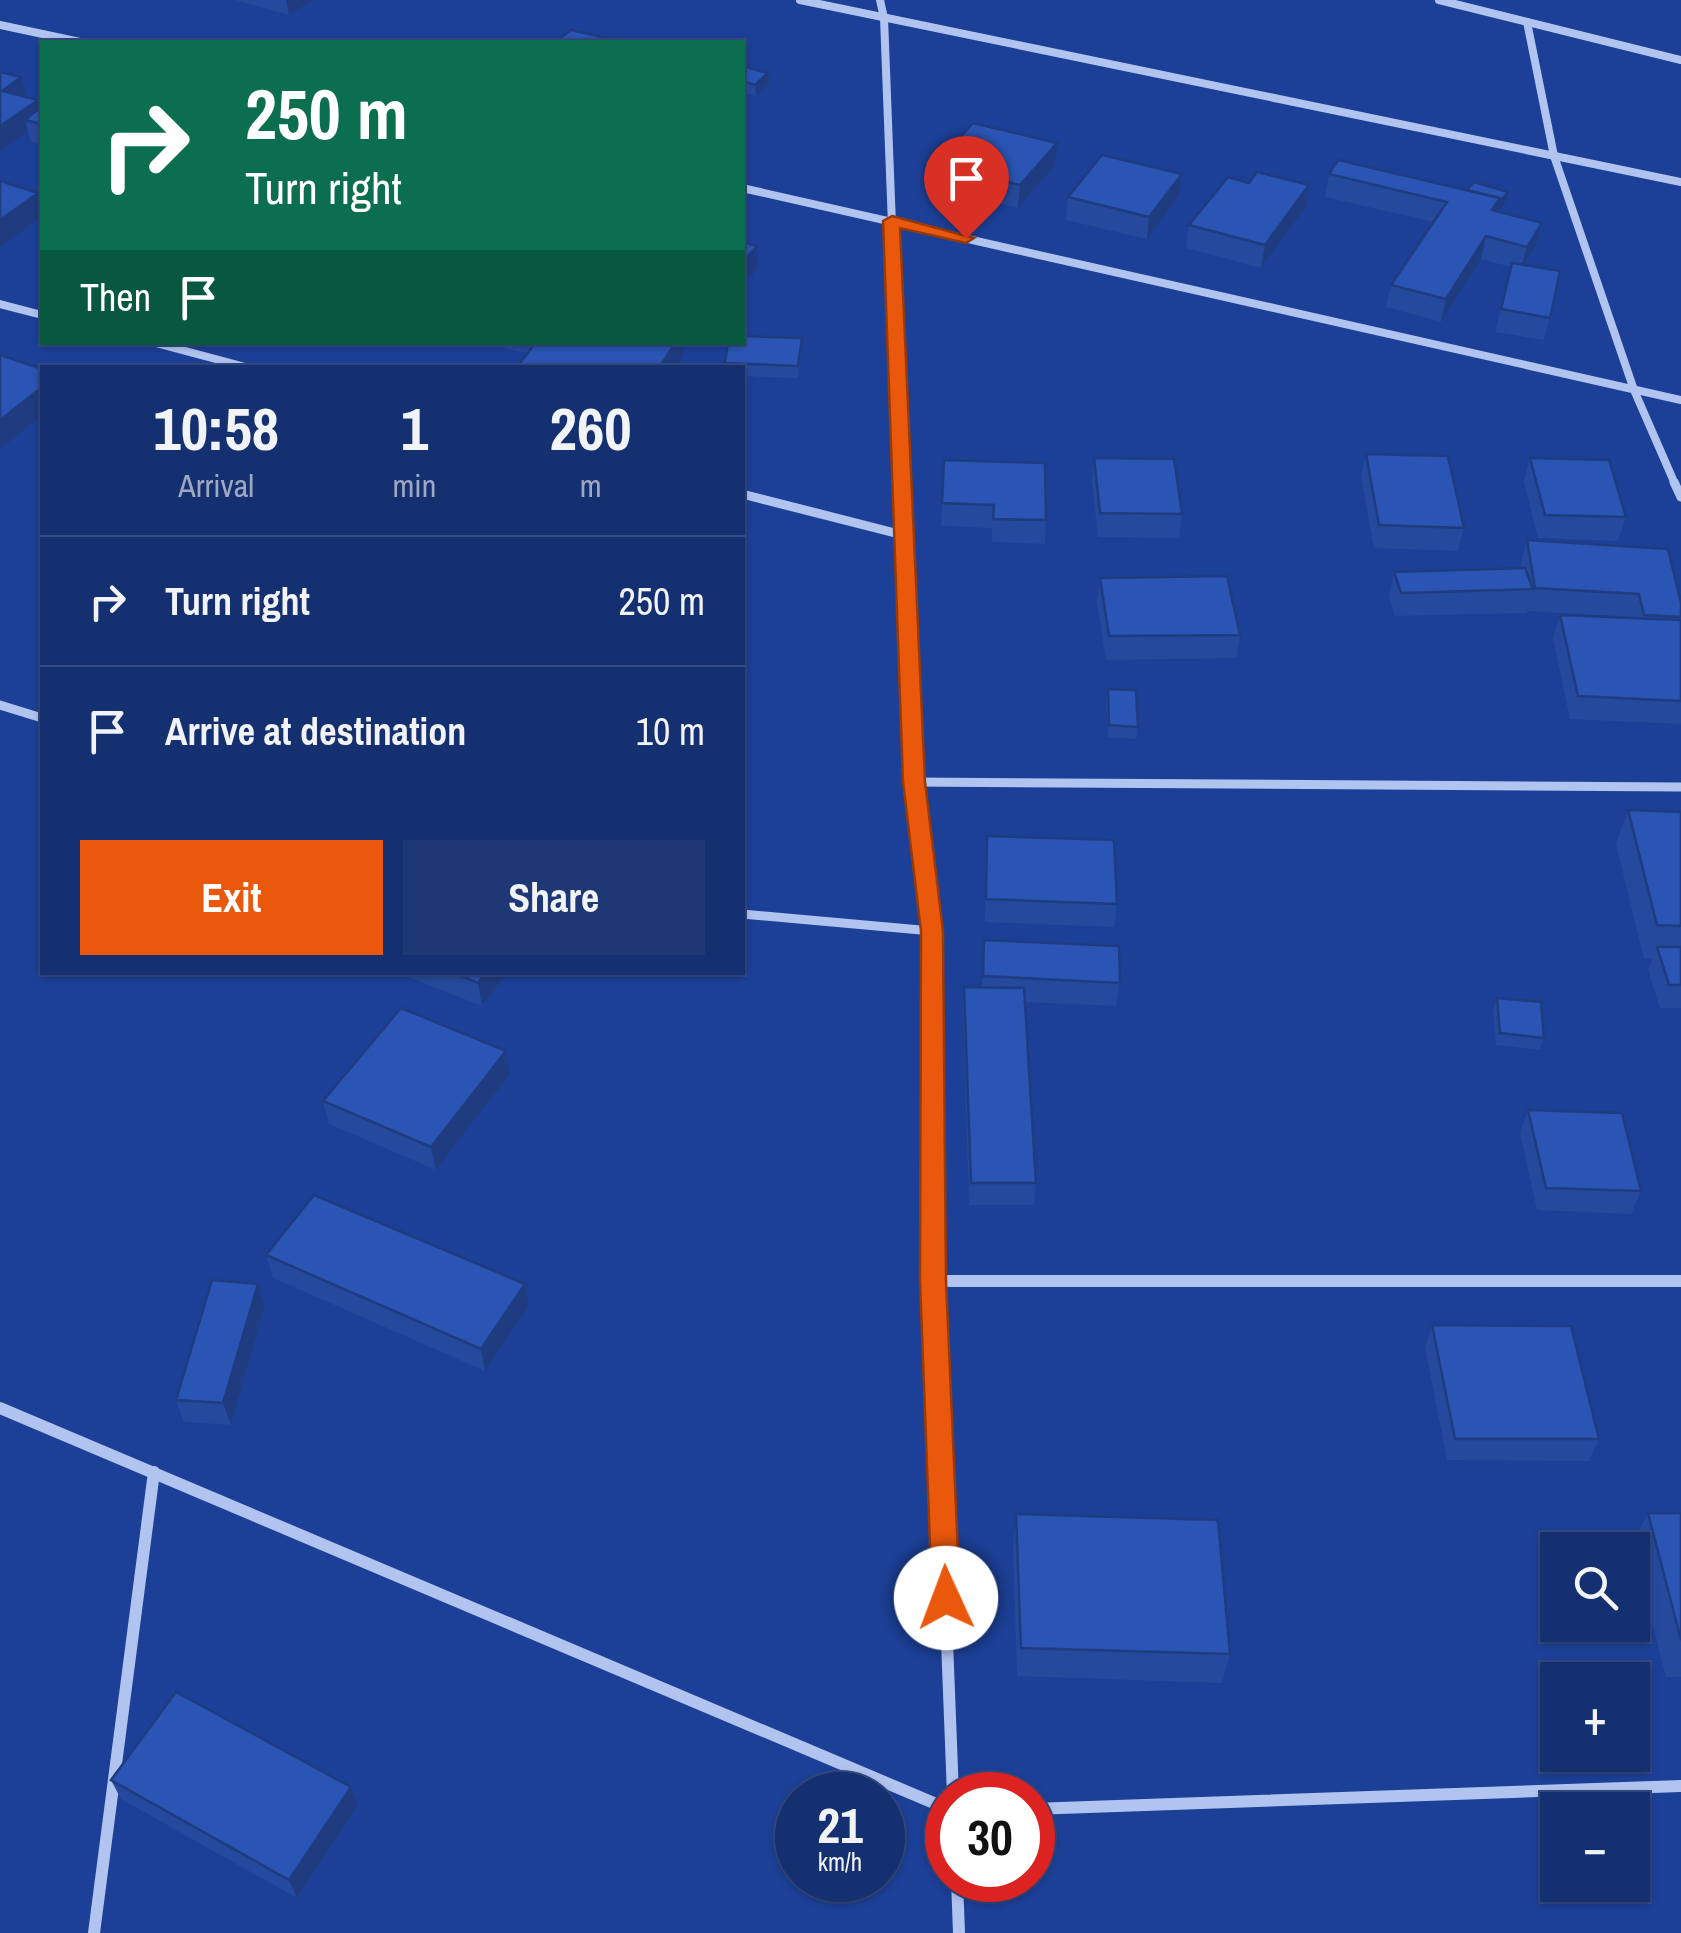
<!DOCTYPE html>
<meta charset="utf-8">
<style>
:root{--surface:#153071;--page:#1e3876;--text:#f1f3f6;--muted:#9da9c3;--line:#344b84;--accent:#ea580c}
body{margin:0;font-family:"Archivo Narrow",sans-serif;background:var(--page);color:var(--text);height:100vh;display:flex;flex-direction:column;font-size:38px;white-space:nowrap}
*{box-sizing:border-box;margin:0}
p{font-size:32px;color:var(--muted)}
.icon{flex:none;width:55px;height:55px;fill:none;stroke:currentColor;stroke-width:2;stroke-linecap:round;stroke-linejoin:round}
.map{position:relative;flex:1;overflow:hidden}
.drawer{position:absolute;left:40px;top:365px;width:705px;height:610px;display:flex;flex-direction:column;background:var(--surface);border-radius:0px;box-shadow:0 2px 8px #0004,0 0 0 2px var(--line)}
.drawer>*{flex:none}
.top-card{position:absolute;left:40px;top:40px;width:705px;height:305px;border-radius:0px;box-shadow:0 2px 8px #0004,0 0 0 2px var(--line);background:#0b6e4f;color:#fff;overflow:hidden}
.buttons{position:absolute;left:1540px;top:1532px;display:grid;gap:20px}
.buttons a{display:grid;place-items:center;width:110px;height:110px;border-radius:0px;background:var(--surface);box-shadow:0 2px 8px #0004,0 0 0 2px var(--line);font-size:50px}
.speed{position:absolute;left:775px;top:1772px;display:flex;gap:20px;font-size:50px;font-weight:700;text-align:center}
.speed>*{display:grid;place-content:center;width:130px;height:130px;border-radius:50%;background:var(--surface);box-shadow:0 2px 8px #0004,0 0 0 2px var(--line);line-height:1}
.speed small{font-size:25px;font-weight:400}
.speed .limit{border:15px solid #d22;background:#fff;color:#111}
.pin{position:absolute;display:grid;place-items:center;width:85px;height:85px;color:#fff;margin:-102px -42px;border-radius:50% 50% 50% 0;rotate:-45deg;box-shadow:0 0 10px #0007}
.pin .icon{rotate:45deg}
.me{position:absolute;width:110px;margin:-55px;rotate:358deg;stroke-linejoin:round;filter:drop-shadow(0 0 8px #0008)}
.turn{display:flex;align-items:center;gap:35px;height:210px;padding:0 40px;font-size:45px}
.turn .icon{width:130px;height:130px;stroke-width:2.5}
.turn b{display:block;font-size:70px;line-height:85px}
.then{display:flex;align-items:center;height:95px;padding:0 40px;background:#0003;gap:20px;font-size:38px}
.eta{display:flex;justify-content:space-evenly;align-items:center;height:170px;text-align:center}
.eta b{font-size:60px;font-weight:800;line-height:70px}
.primary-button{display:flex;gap:20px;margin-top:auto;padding:20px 40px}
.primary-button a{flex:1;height:115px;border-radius:0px;background:var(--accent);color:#fff;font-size:40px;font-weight:800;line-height:115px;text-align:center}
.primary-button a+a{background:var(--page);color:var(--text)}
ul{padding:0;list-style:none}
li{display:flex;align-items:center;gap:30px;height:130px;padding:0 40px;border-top:2px solid var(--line)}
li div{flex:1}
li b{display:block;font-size:38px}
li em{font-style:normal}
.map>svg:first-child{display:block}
</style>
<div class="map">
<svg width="1681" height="1933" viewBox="0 0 1681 1933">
<rect width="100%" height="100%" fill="#1c4097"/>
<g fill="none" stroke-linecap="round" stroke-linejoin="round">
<g stroke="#b1c4f0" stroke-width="8">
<path d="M800,0L1681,182"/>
<path d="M880,0L884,18L902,484"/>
<path d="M1439,0L1681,60"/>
<path d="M1527,22L1554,156L1634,390L1675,484"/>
<path d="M0,25L80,42"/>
<path d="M742,188L1681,400"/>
<path d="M0,304L42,315"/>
<path d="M152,342L249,368"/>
</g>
<g stroke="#b1c4f0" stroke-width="9">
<path d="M902,482L914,782L932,931L933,1114"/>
<path d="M1674,482L1681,497"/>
<path d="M742,494L903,535"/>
<path d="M0,705L42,718"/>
<path d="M914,782L1681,787"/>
<path d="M742,914L932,931"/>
</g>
<g stroke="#b1c4f0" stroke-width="12">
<path d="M933,1111V1281L953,1795"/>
<path d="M933,1281H1681"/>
<path d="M0,1408L948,1809"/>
<path d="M1032,1809L1681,1786"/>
<path d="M957,1880L959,1933"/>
<path d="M94,1933L154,1472"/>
</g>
</g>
<g fill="#25499c">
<path d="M235,0H313L289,15Z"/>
<path d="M742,66L768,73L769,84L756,96L742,92Z"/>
<path d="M0,72L27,97L38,100L40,108L42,106V144L31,142L28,132L0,152Z"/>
<path d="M935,164L1055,165L1018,208L934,187Z"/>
<path d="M1329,174L1467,190L1508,192L1505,203L1499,212L1536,245L1524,265L1550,318L1544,340L1495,332L1511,267L1481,259L1441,322L1386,307L1391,285L1434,222L1325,197Z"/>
<path d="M1179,196L1147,239L1066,220L1068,197Z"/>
<path d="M1306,207L1261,268L1186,248L1189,225Z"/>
<path d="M493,342H683L684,355L676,368H518L528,353L494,346Z"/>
<path d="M802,350L798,378L742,376V368H725V363Z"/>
<path d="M1366,454L1464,528L1458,551L1374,548L1361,477Z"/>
<path d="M1094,458L1182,514L1179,538L1098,537L1092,481Z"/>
<path d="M1530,458L1626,517L1618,541L1538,538L1524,481Z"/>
<path d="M944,460L1046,520L1045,544L992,542V528L941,526Z"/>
<path d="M1527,540L1681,603V724L1570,719L1553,638L1560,615L1631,617L1528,611V608L1527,613L1395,616L1389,596L1394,572L1522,569L1521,564Z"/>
<path d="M1100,578L1240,635L1236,658L1106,660L1097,602Z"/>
<path d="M1108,689L1138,727L1136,739L1108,737L1106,701Z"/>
<path d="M1628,810L1681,812V1008H1660L1648,970L1652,959H1644L1616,844Z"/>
<path d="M987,836L1117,904L1114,927L985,922Z"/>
<path d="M984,940L1120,983L1116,1006L1025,1002L1036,1183L1034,1205H969L963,1010L964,987H982Z"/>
<path d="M396,972H508L482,1006Z"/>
<path d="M1497,998L1544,1038L1540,1050L1496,1045L1493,1009Z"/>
<path d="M510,1074L436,1170L329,1124L323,1101Z"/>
<path d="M1528,1110L1641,1191L1631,1214L1537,1210L1520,1133Z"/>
<path d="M266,1255L529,1306L485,1371L273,1278Z"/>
<path d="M258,1284L265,1306L231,1425L184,1422L176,1400Z"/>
<path d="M1432,1325L1599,1439L1589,1461L1447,1460L1425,1347Z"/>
<path d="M1648,1513H1681V1677H1666L1632,1543Z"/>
<path d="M1016,1514L1230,1654L1222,1683L1017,1676L1013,1544Z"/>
<path d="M111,1780L351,1787L358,1805L297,1898L121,1799Z"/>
</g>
<g fill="#1e3c7f">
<path d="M286,0H313L289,15Z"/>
<path d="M768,73L769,84L756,96L755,85Z"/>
<path d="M21,77L27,99L2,91Z"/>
<path d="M38,100L42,118L25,120L28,132L0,152V126Z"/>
<path d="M1057,143L1055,165L1018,208L1020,185Z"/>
<path d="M1182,174L1179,196L1147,239L1149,217Z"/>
<path d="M1309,185L1306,207L1261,268L1265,245Z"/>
<path d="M1508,192L1505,203L1496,216L1492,210L1500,198Z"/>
<path d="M38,193L42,207V216L0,247V220Z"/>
<path d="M1542,223L1536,245L1521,269L1527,247Z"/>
<path d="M1486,236L1481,259L1441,322L1446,299Z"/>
<path d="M757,246L758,268L742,285V262Z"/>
<path d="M676,342H683L684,355L676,368H659Z"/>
<path d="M42,387V415L0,449V420Z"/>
<path d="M486,972H508L482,1006L478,983Z"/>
<path d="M506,1051L510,1074L436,1170L431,1147Z"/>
<path d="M258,1284L265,1306L231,1425L223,1403Z"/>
<path d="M525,1284L529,1306L485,1371L481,1349Z"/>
<path d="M351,1787L358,1805L297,1898L289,1880Z"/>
</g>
<g fill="#2b55b5" stroke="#1e3c7f" stroke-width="2.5">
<path d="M571,30L625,42H555Z"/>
<path d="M742,66L768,73L755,85L742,81Z"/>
<path d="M0,72L21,77L2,91L38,100L0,126Z"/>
<path d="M42,106V124L25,120Z"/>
<path d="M973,123L1057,143L1020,185L935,164Z"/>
<path d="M1102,155L1182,174L1149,217L1068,197Z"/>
<path d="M1338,160L1500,198L1492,210L1542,223L1527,247L1486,236L1446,299L1391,285L1447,202L1329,174Z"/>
<path d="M1257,172L1309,185L1265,245L1189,225L1228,177L1249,183Z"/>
<path d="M0,181L38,193L0,220Z"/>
<path d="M1474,182L1508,192L1498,204L1500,198L1467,190Z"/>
<path d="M742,242L757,246L742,262Z"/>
<path d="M1512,263L1560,271L1550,318L1501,309Z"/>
<path d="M742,336L802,338L798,366L725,363L728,342H742Z"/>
<path d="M536,342H676L659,368L518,366Z"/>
<path d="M0,355L42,369V387L0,420Z"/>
<path d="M1366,454L1448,456L1464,528L1379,525Z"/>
<path d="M1094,458L1174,459L1182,514L1100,513Z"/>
<path d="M1530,458L1609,460L1626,517L1545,515Z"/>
<path d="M944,460L1045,463L1046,520L993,519L994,505L942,503Z"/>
<path d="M1527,540L1668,549L1681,603V617L1644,615L1639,594L1535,588Z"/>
<path d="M1525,568L1533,589L1401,593L1394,572Z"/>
<path d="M1227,576L1240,635L1109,636L1100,578Z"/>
<path d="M1560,615L1681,620V701L1578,696Z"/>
<path d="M1108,689L1136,690L1138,727L1109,725Z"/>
<path d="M1628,810L1681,812V926L1657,925Z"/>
<path d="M987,836L1114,840L1117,904L986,899Z"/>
<path d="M984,940L1119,946L1120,983L983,976Z"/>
<path d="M1657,947H1681V985H1669Z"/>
<path d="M452,972H486L478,983Z"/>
<path d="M964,987L1024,988L1036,1183H971Z"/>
<path d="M1497,998L1541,1002L1544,1038L1500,1033Z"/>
<path d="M401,1008L506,1051L431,1147L323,1101Z"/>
<path d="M1528,1110L1622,1113L1641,1191L1546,1188Z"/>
<path d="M314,1195L525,1284L481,1349L266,1255Z"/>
<path d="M212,1280L258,1284L223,1403L176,1400Z"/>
<path d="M1432,1325L1571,1326L1599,1439H1455Z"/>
<path d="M1648,1513H1681V1640Z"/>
<path d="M1016,1514L1218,1520L1230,1654L1021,1648Z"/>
<path d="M176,1692L351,1787L289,1880L111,1780Z"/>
</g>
<path fill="#ea580c" stroke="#983908" stroke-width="2.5" d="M892,216L974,238L966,243L900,228L925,782L943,931L946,1281L960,1598L956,1607L946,1611L936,1607L932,1598L920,1281L921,931L903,782L883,221Z"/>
</svg>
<div class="buttons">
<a><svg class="icon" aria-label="search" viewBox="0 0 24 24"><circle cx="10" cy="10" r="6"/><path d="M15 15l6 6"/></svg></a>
<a>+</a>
<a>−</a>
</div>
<div class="speed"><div>21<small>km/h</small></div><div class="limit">30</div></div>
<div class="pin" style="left:966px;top:238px;background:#d93025"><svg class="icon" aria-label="arrive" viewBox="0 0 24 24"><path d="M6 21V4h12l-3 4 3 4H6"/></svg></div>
<svg class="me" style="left:946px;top:1598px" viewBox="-20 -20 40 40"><circle r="19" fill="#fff"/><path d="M0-13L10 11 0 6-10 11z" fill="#ea580c"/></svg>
<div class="top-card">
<div class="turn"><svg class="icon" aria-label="right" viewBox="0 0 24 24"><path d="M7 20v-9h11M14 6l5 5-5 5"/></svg><div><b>250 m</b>Turn right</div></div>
<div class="then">Then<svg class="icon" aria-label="arrive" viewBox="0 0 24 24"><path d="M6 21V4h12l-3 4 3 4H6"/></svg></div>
</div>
<section class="drawer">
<div class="eta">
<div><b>10:58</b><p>Arrival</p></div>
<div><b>1</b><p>min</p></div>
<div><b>260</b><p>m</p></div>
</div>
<ul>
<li><svg class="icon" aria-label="right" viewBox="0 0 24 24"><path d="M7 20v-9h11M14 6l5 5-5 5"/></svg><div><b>Turn right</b></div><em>250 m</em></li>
<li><svg class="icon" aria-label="arrive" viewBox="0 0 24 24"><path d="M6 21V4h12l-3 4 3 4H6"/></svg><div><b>Arrive at destination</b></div><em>10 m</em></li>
</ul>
<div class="primary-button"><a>Exit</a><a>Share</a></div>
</section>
</div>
